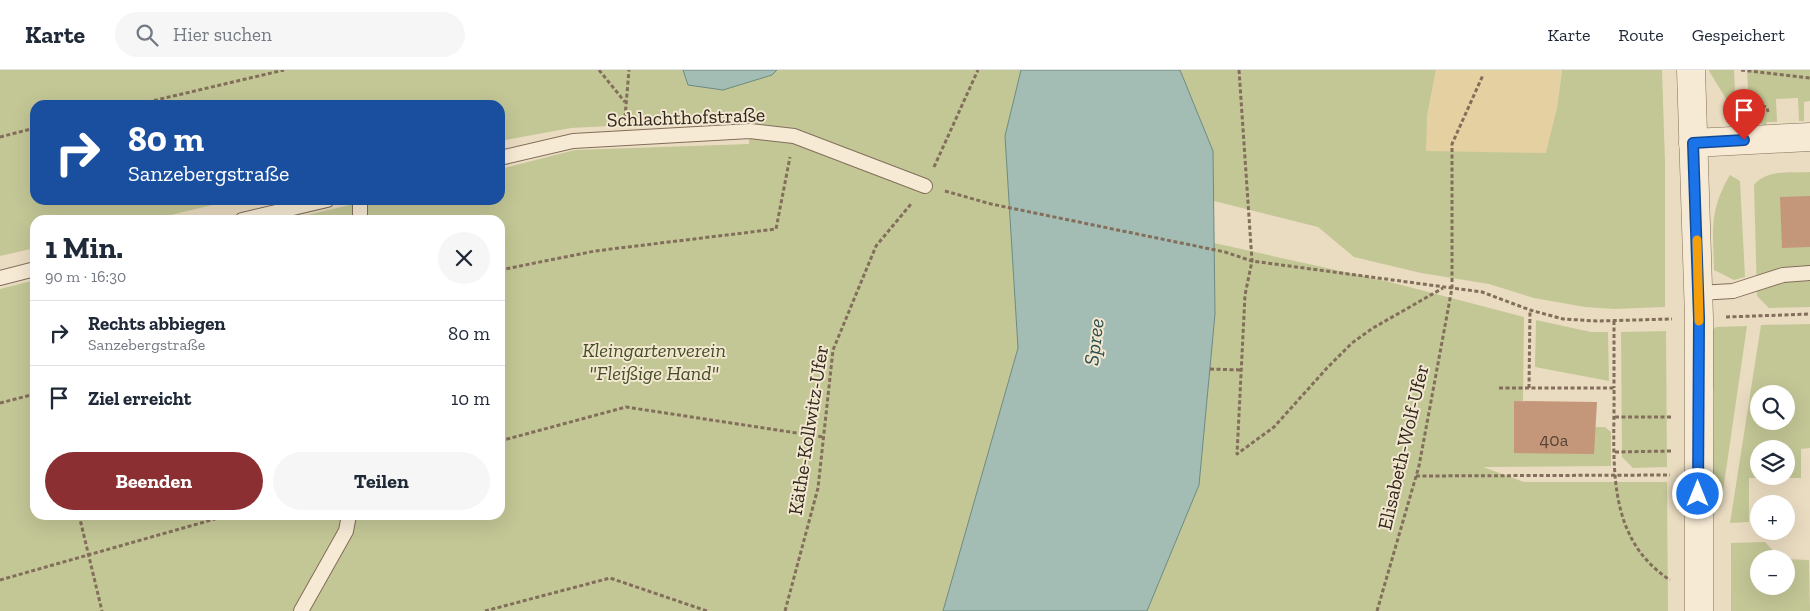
<!DOCTYPE html>
<html lang="de">
<meta charset="utf-8">
<style>
:root{--surface:#fff;--page:#f6f6f7;--text:#1f2937;--muted:#747a83;--line:#e0e1e3;--accent:#8c2f33}
body{margin:0;font-family:"Zilla Slab",serif;background:var(--page);color:var(--text);height:100vh;display:flex;flex-direction:column;font-size:19px;white-space:nowrap}
*{box-sizing:border-box;margin:0}
p{font-size:16px;color:var(--muted)}
.icon{flex:none;width:28px;height:28px;fill:none;stroke:currentColor;stroke-width:2;stroke-linecap:round;stroke-linejoin:round}
.map{position:relative;flex:1;overflow:hidden}
.panel{position:absolute;left:30px;top:145px;width:475px;height:305px;display:flex;flex-direction:column;background:var(--surface);border-radius:15px;box-shadow:0 5px 20px #0002}
.panel>*{flex:none}
.top-card{position:absolute;left:30px;top:30px;width:475px;height:105px;border-radius:15px;box-shadow:0 5px 20px #0002;background:#1a4fa0;color:#fff;overflow:hidden}
.tools{position:absolute;left:1750px;top:315px;display:grid;gap:10px}
.tools a{display:grid;place-items:center;width:45px;height:45px;border-radius:50%;background:var(--surface);box-shadow:0 5px 20px #0002;font-size:25px}
.pin{position:absolute;display:grid;place-items:center;width:42px;height:42px;color:#fff;margin:-51px -21px;border-radius:50% 50% 50% 0;rotate:-45deg;box-shadow:0 0 5px #0007}
.pin .icon{rotate:45deg}
.me{position:absolute;width:55px;margin:-28px;rotate:0deg;stroke-linejoin:round;filter:drop-shadow(0 0 4px #0008)}
.turn{display:flex;align-items:center;gap:18px;height:105px;padding:0 15px;font-size:22px}
.turn .icon{width:65px;height:65px;stroke-width:2.5}
.turn b{display:block;font-size:35px;line-height:42px}
.round{display:grid;place-items:center;flex:none;width:52px;height:52px;border-radius:26px;background:var(--page)}
.overview{display:flex;align-items:center;justify-content:space-between;height:85px;padding:0 15px}
h1{font-size:30px;font-weight:700;line-height:38px}
.primary-button{display:flex;gap:10px;margin-top:auto;padding:10px 15px}
.primary-button a{flex:1;height:58px;border-radius:30px;background:var(--accent);color:#fff;font-size:20px;font-weight:700;line-height:58px;text-align:center}
.primary-button a+a{background:var(--page);color:var(--text)}
ul{padding:0;list-style:none}
li{display:flex;align-items:center;gap:15px;height:65px;padding:0 15px;border-top:1px solid var(--line)}
li div{flex:1}
li b{display:block;font-size:19px}
li em{font-style:normal}
header{display:flex;align-items:center;gap:30px;box-sizing:border-box;height:70px;padding:0 25px;background:var(--surface);border-bottom:1px solid var(--line)}
header strong{font-size:24px}
nav{display:flex;gap:28px;margin-inline-start:auto;font-size:18px}
.search{width:350px;height:45px;background:var(--page);display:flex;align-items:center;gap:12px;box-sizing:border-box;padding:0 18px;border-radius:28px;color:var(--muted);font-size:19px}
.map>svg:first-child{display:block}
</style>
<header>
<strong>Karte</strong>
<div class="search"><svg class="icon" aria-label="search" viewBox="0 0 24 24"><circle cx="10" cy="10" r="6"/><path d="M15 15l6 6"/></svg>Hier suchen</div>
<nav><a>Karte</a><a>Route</a><a>Gespeichert</a></nav>
</header>
<div class="map">
<svg width="1810" height="541" viewBox="0 0 1810 541">
<rect width="100%" height="100%" fill="#eadcc1"/>
<g fill="#c3c796" fill-rule="evenodd">
<path d="M0,0H683L688,15L772,5L777,0H1021L1005,66L1018,278L943,541H0V219L35,210V445H500V150H286L371,130H500V99L575,80L749,74L750,49L571,58L500,71V35H35V130H233L150,150H35V178L0,186Z"/>
<path d="M1180,0H1436L1427,47L1545,83L1557,37L1562,0H1662L1665,91V237L1613,239L1585,237L1534,228L1489,214L1421,203L1354,187L1318,157L1214,131L1213,81Z"/>
<path d="M1709,0H1734L1736,45L1709,1Z"/>
<path d="M1747,0H1810V31L1804,32V51H1799L1798,28L1776,29L1777,52H1767L1766,55L1750,53Z"/>
<path d="M1810,102V237L1769,238L1757,226L1754,115C1767,99 1791,103 1810,102Z"/>
<path d="M1730,105L1740,111L1745,207L1734,210L1714,200C1713,161 1709,140 1730,105Z"/>
<path d="M1214,173L1390,212L1524,247L1523,331L1514,332V383L1594,357H1605L1611,362V396L1483,397L1524,412H1667L1668,541H1147L1199,415L1215,244Z"/>
<path d="M1536,250L1591,262H1608L1609,311L1535,297Z"/>
<path d="M1810,254V378L1801,379V408H1749V452L1730,453L1761,255ZM1759,324H1786V351H1759ZM1759,379H1786V406H1759Z"/>
<path d="M1747,256L1723,421L1713,420L1714,320L1709,308V263L1716,257Z"/>
<path d="M1666,261L1667,397L1633,398L1622,387L1621,262Z"/>
<path d="M1765,472L1781,489H1759V516H1786V489L1809,490L1810,541H1731V473Z"/>
</g>
<path fill="#e4d0a0" d="M1436,0H1562L1557,37L1546,83L1426,81L1427,47Z"/>
<g fill="#a3bdb4" stroke="#6c8a81">
<path d="M683,0H777L772,5L723,20L688,15Z"/>
<path d="M1021,0H1180L1213,81L1215,244L1199,415L1147,541H943L1018,278L1005,66Z"/>
</g>
<g fill="#c5977a">
<path d="M1810,126V177L1782,178L1780,127Z"/>
<path d="M1514,331L1597,332L1594,384L1514,383Z"/>
</g>
<g fill="none" stroke-linecap="round" stroke-linejoin="round">
<g stroke="#826e5a" stroke-width="16">
<g id="lane">
<path d="M500,88L573,71L750,61L794,66L925,116"/>
<path d="M242,150L327,130"/>
<path d="M360,150V130"/>
<path d="M0,208L35,199"/>
<path d="M1698,223L1733,221L1783,205L1810,203"/>
<path d="M301,541L346,461L349,445"/>
</g>
</g>
<g stroke="#826e5a" stroke-width="29">
<g id="street">
<path d="M1691,0L1699,248V541"/>
<path d="M1693,73L1810,67"/>
</g>
</g>
<g stroke="#826e5a" stroke-width="3" stroke-dasharray="4 2.5" stroke-linecap="butt">
<path d="M599,0L625,32"/>
<path d="M1239,0L1252,191L1245,225L1237,384L1274,357L1327,298L1352,273L1373,258L1443,218"/>
<path d="M1741,0L1810,8"/>
<path d="M1743,32L1767,37L1768,42"/>
<path d="M135,35L284,0"/>
<path d="M625,47L629,0"/>
<path d="M0,67L35,58"/>
<path d="M934,97L978,0"/>
<path d="M945,121L991,134L1225,182L1252,191L1482,222L1530,240L1563,249L1597,251L1672,249"/>
<path d="M500,200L595,181L776,159L790,87"/>
<path d="M1726,247L1810,244"/>
<path d="M1614,251V318"/>
<path d="M1210,299L1241,300"/>
<path d="M1499,318H1614C1615,388 1603,466 1670,510"/>
<path d="M1529,318L1530,240"/>
<path d="M0,333L35,324"/>
<path d="M1615,347H1671"/>
<path d="M500,371L626,337L823,367"/>
<path d="M1615,382L1672,381"/>
<path d="M1416,406L1670,405"/>
<path d="M79,445L102,541"/>
<path d="M0,510L229,445"/>
<path d="M485,541L610,508L707,541"/>
<path d="M785,541L818,418L833,280L876,176L911,134"/>
<path d="M1377,541L1419,396L1452,218V74L1483,5"/>
</g>
<use href="#lane" stroke="#f6ead4" stroke-width="14"/>
<use href="#street" stroke="#f6ead4" stroke-width="28"/>
</g>
<g fill="none" stroke-linecap="round" stroke-linejoin="round">
<g stroke="#114b97" stroke-width="12">
<path id="route" d="M1698,424L1699,248L1693,73L1744,70"/>
</g>
<use href="#route" stroke="#1a73e8" stroke-width="9"/>
<path stroke="#f59e0b" stroke-width="9" d="M1697,170L1699,251"/>
</g>
<g text-anchor="middle" stroke-width="4" stroke-linejoin="round" paint-order="stroke">
<g font-size="18" fill="#584334">
<text x="1554" y="376">40a</text>
</g>
<g font-size="20" fill="#33271d" stroke="#f2e7d0">
<text transform="translate(686 47) rotate(-2)" y="7">Schlachthofstraße</text>
<text transform="translate(808 360) rotate(-81)" y="7">Käthe-Kollwitz-Ufer</text>
<text transform="translate(1403 377) rotate(-77)" y="7">Elisabeth-Wolf-Ufer</text>
</g>
<g font-size="20" font-style="italic" fill="#454e26" stroke="#f2e7d0">
<text x="654" y="287">Kleingartenverein<tspan x="654" dy="23">"Fleißige Hand"</tspan></text>
</g>
<g font-size="21" font-style="italic" fill="#2e514e" stroke="#f2e7d0">
<text transform="translate(1094 272) rotate(-83)" y="7">Spree</text>
</g>
</g>
</svg>
<div class="tools">
<a><svg class="icon" aria-label="search" viewBox="0 0 24 24"><circle cx="10" cy="10" r="6"/><path d="M15 15l6 6"/></svg></a>
<a><svg class="icon" aria-label="layers" viewBox="0 0 24 24"><path d="M12 4l9 5-9 5-9-5zM3 14l9 5 9-5"/></svg></a>
<a>+</a>
<a>−</a>
</div>
<div class="pin" style="left:1744px;top:70px;background:#d93025"><svg class="icon" aria-label="arrive" viewBox="0 0 24 24"><path d="M6 21V4h12l-3 4 3 4H6"/></svg></div>
<svg class="me" style="left:1698px;top:424px" viewBox="-20 -20 40 40"><circle r="17" fill="#1a73e8" stroke="#fff" stroke-width="3"/><path d="M0-11L8 9 0 5-8 9z" fill="#fff"/></svg>
<div class="top-card">
<div class="turn"><svg class="icon" aria-label="right" viewBox="0 0 24 24"><path d="M7 20v-9h11M14 6l5 5-5 5"/></svg><div><b>80 m</b>Sanzebergstraße</div></div>
</div>
<section class="panel">
<div class="overview"><div><h1>1 Min.</h1><p>90 m · 16:30</p></div><a class="round"><svg class="icon" aria-label="close" viewBox="0 0 24 24"><path d="M6 6l12 12M18 6L6 18"/></svg></a></div>
<ul>
<li><svg class="icon" aria-label="right" viewBox="0 0 24 24"><path d="M7 20v-9h11M14 6l5 5-5 5"/></svg><div><b>Rechts abbiegen</b><p>Sanzebergstraße</p></div><em>80 m</em></li>
<li><svg class="icon" aria-label="arrive" viewBox="0 0 24 24"><path d="M6 21V4h12l-3 4 3 4H6"/></svg><div><b>Ziel erreicht</b></div><em>10 m</em></li>
</ul>
<div class="primary-button"><a>Beenden</a><a>Teilen</a></div>
</section>
</div>
